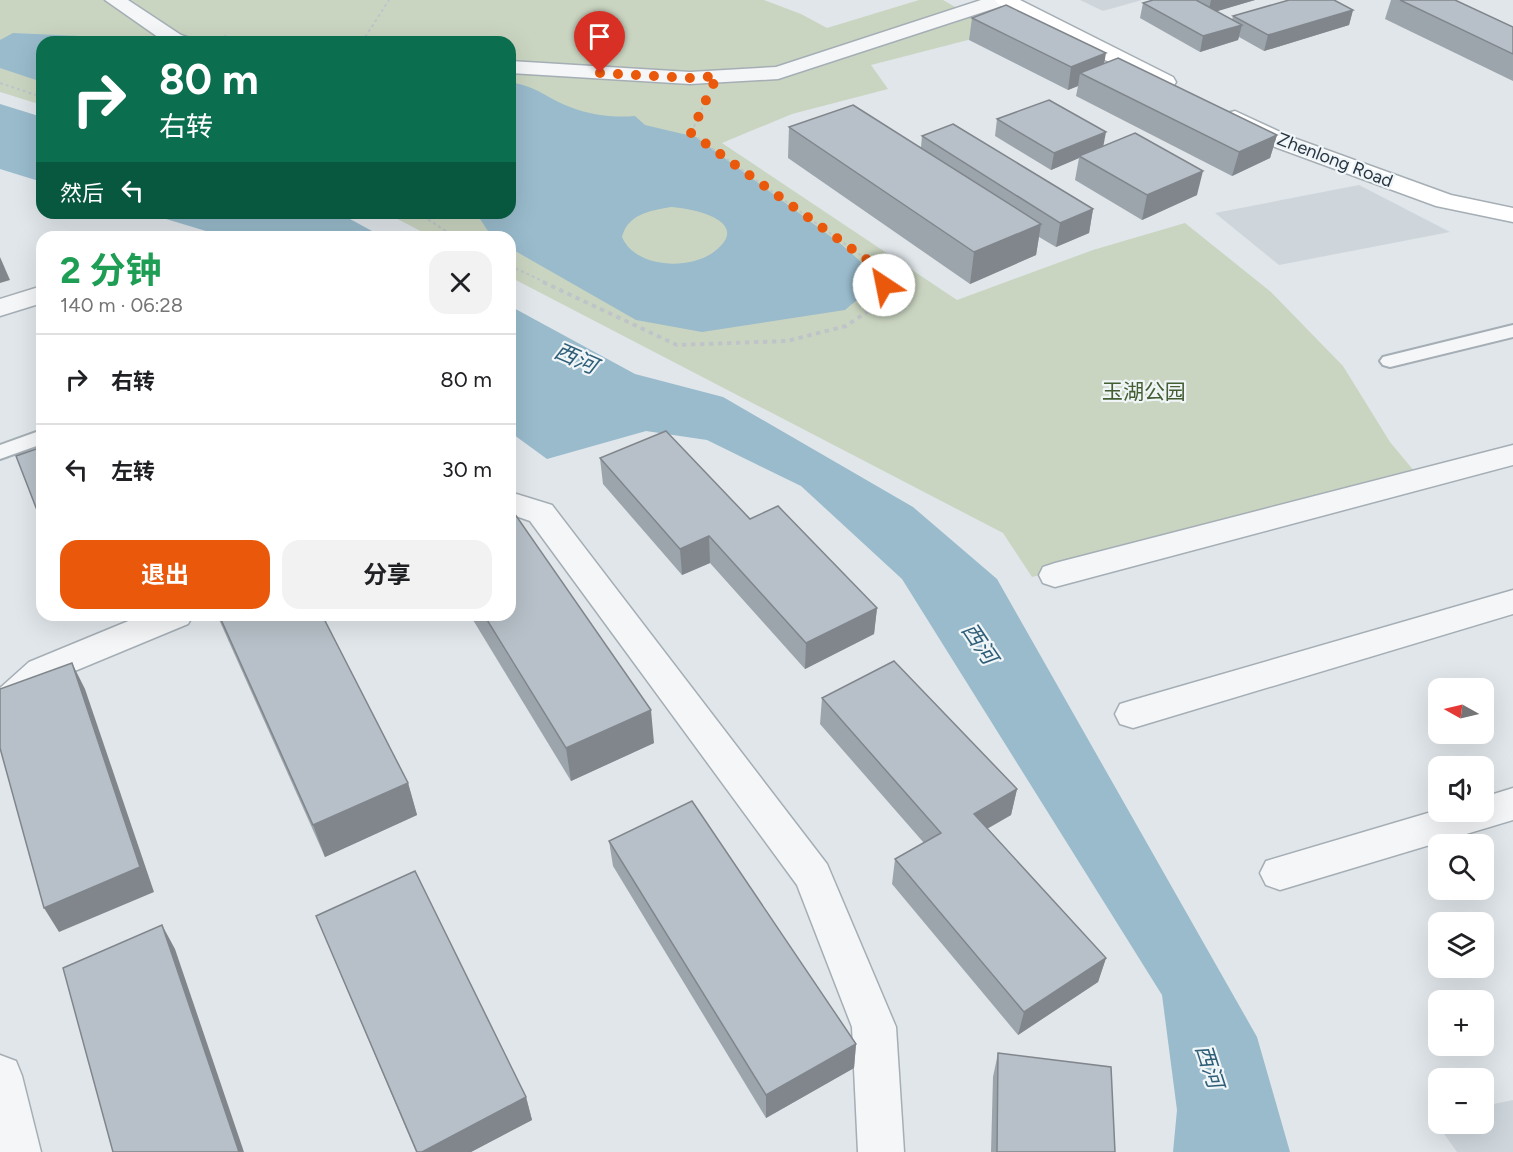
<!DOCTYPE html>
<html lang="zh">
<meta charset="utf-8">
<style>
:root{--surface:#fff;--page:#f2f2f2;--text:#202124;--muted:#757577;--line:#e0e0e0;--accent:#ea580c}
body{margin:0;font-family:Figtree,"Noto Sans SC",sans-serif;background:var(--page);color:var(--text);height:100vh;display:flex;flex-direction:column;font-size:22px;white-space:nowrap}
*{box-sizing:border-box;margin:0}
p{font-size:20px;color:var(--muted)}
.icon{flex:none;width:33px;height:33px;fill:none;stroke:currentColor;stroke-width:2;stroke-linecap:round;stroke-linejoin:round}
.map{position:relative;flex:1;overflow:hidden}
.details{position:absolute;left:36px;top:231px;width:480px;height:390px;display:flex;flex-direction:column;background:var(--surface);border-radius:18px;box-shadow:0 6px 24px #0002}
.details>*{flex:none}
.hud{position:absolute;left:36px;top:36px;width:480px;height:183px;border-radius:18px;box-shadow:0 6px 24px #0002;background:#0b6e4f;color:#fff;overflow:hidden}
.needle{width:39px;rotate:278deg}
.buttons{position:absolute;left:1428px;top:678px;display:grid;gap:12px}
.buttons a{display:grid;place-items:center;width:66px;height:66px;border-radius:12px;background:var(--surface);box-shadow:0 6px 24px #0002;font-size:30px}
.pin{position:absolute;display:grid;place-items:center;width:51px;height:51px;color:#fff;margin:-62px -26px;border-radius:50% 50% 50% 0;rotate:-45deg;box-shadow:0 0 6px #0007}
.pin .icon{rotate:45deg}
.me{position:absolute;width:66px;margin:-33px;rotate:326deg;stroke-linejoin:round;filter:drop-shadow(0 0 4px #0008)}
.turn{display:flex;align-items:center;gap:21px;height:126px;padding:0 24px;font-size:27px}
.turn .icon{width:78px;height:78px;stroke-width:2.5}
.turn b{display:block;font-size:42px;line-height:51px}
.then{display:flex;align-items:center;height:57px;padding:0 24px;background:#0003;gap:12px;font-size:22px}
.round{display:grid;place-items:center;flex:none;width:63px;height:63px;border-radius:18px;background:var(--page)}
.overview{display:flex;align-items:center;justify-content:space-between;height:102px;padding:0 24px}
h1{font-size:36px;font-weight:700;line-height:45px;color:#1e9e55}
.cta{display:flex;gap:12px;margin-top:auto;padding:12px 24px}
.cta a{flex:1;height:69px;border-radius:18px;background:var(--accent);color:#fff;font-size:24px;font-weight:700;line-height:69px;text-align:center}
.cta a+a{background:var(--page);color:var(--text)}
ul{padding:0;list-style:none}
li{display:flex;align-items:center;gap:18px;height:90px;padding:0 24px;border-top:2px solid var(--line)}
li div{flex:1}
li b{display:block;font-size:22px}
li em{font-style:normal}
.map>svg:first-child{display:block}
</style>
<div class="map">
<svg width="1513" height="1152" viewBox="0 0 1513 1152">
<rect width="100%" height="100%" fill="#e0e6ea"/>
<g fill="#ced6dc">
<path d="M1080,0H1142L1103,11Z"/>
<path d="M1359,185L1450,232L1279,265L1215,213Z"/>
<path d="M1513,1100V1152H1457L1432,1117L1438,1115V1124H1484V1106Z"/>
</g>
<path fill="#cad5c1" d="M0,0H764L801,14L827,28L919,0H943L999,32L871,65L888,89L792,114L722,143L957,300L1093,250L1185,223L1271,292L1343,366L1390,442L1420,478L1032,577L1003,533L510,277V237H432L386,213H510V42H42V105L0,92Z"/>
<g fill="#9bc" fill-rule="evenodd">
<path d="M13,33L80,36L97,42H42V82L0,68V40Z"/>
<path d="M510,82C539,87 546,98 570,107C590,115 614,118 635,116L645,125L696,137L842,245L870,270L864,294L845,310L702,332L636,320L510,248V237H492L476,213H510ZM671,207C692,208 753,221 715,251C690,271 635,268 622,237C628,214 649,211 671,207Z"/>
<path d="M0,104L42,117V182L0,169Z"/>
<path d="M146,213H339L383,237H226Z"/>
<path d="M510,306L635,374L723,397L913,507L997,579L1257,1037L1290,1152H1173L1177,1110L1162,995L902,579L801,486L707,440L646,431L547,459L510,432Z"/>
</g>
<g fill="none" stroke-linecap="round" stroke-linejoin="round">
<g stroke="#a5aeb5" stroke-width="4">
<g id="lane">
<path d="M1513,325V337L1390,367L1383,365L1380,361L1383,357Z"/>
<path d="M42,430V444L0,459V445Z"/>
</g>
</g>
<g stroke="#a5aeb5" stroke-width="3">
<g id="street">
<path d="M105,0H128L181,35L190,38L193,42H165Z"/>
<path d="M981,0H1011L1008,4L778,79L690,84L510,73V61L690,72L776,67Z"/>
<path d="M42,286V303L0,316V299Z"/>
<path d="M1513,445V465L1055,587L1043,583L1039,575L1043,567L1055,563Z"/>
<path d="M510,492L552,505L827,864L896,1027L904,1152H858L852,1027L797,885L530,521L510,514Z"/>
<path d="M1513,590V614L1133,728L1120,724L1115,714L1120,704L1133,700Z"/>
<path d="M143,615H193L188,624L53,680L13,720L0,724V688L29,662Z"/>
<path d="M1513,788V820L1280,890L1266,885L1260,873L1266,861L1438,810L1484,812V797Z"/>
<path d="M0,1055L16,1061L22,1076L41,1152H0Z"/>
</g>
</g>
<g stroke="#a5aeb5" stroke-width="3">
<g id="secondary">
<path d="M995,0H1020L1173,77L1176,82L1173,87L1165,89L1157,87L998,4Z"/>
<path d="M1235,111L1291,137L1451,195L1513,208V222L1436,206L1275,147L1227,123L1224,118L1227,113Z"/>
</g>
</g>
<g stroke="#bfc4c9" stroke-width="2" stroke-dasharray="3 3" stroke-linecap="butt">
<path d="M220,42L227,34"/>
<path d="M362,42L389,0"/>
<path d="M0,83L42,97"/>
<path d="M705,102L691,133L877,267L882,283"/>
<path d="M418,213L455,237"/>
<path d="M510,266L547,283"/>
</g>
<path stroke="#bfc4c9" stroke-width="4" stroke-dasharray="4.5 4.5" stroke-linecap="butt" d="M543,282L677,345L787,341L846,326L871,309L883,285L882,282"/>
<use href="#lane" fill="#f4f6f8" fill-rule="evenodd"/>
<use href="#street" fill="#f4f6f8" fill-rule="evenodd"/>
<use href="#secondary" fill="#fff" fill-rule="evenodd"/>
</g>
<g fill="#9da5ac">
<path d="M1153,0H1255L1216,11L1232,20L1233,16L1353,10L1349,25L1264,51L1239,37L1238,40L1200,52L1140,18L1143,3Z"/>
<path d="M1391,0H1455L1513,27V81L1385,19Z"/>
<path d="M972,18L1104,64L1277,135L1270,158L1232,176L1076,96L1078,86L1068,90L969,40Z"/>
<path d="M997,119L1104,146L1197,195L1142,220L1075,180L1079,158L1051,170L995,136Z"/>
<path d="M789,127L921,147L922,136L1093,209L1089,233L1056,247L1039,237L1036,255L970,284L788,158Z"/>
<path d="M600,458L750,519L877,608L874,634L805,669L710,563L682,575L603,484Z"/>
<path d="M217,615H322L408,783L417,815L325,857Z"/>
<path d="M470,615H510L654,743L571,781Z"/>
<path d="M822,698L1017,789L1011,815L987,829L1106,958L1098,982L1018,1035L892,884L895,859L924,843L820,724Z"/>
<path d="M609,841L856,1044L854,1068L766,1118L613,866Z"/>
<path d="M316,916L526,1097L532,1120L471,1152H416Z"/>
<path d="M998,1053L1115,1152H991L993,1077Z"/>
</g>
<g fill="#80868c">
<path d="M1211,0H1255L1208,14Z"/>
<path d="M1353,10L1349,25L1264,51L1268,35Z"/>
<path d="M1242,25L1238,40L1200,52L1203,36Z"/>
<path d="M1106,53L1102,76L1080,73L1078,86L1068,90L1071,67Z"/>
<path d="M1106,132L1103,148L1079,156V158L1051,170L1054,153Z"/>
<path d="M1277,135L1270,158L1232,176L1239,152Z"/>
<path d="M1203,171L1197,195L1142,220L1147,195Z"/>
<path d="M1093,209L1089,233L1056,247L1060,223Z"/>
<path d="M1041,224L1036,255L970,284L974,252Z"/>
<path d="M0,257L10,280L0,283Z"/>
<path d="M709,536L710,563L682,575L680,549Z"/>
<path d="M877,608L874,634L805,669L806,643Z"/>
<path d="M72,663L85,689L154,892L59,932L44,908Z"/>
<path d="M651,710L654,743L571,781L566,748Z"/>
<path d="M408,783L417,815L325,857L313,825Z"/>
<path d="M1017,789L1011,815L969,839L974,814Z"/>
<path d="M162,925L175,949L244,1152H239Z"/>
<path d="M1106,958L1098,982L1018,1035L1024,1012Z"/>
<path d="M856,1044L854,1068L766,1118V1095Z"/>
<path d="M526,1097L532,1120L471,1152H422Z"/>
</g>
<g fill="#b7c0c8" stroke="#80868c" stroke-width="1.5">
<path d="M1153,0H1196L1242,25L1203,36L1143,3Z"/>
<path d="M1289,0H1334L1353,10L1268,35L1233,16Z"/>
<path d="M1400,0H1455L1513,27V54Z"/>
<path d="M1006,5L1106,53L1071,67L972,18Z"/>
<path d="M1118,58L1277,135L1239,152L1080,73Z"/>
<path d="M1049,100L1106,132L1054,153L997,119Z"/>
<path d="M853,105L1041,224L974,252L789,127Z"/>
<path d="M953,124L1093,209L1060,223L922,136Z"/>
<path d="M1135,133L1203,171L1147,195L1079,156Z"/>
<path d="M666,431L750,519L778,506L877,608L806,643L709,536L680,549L600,458Z"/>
<path d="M42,447V523L16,456Z"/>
<path d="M510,507L651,710L566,748L484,615H510Z"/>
<path d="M219,615H322L408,783L313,825Z"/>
<path d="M894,661L1017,789L974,814L1106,958L1024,1012L895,859L941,833L822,698Z"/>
<path d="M72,663L140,867L44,908L0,748V689Z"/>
<path d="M692,801L856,1044L766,1095L609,841Z"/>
<path d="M415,871L526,1097L422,1152H417L316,916Z"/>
<path d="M162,925L239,1152H113L63,968Z"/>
<path d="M998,1053L1111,1067L1115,1152H997Z"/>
</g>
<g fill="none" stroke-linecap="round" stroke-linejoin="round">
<path stroke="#ea580c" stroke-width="10" stroke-dasharray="0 18" d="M600,73L690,78L717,76L691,133L877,267L884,285"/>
</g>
<g text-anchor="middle" stroke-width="4.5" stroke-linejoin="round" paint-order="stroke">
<g font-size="18" fill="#283643" stroke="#f0f5f7">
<text transform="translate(1335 160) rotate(21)" y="6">Zhenlong Road</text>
</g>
<g font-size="21" fill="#445f34" stroke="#f0f5f7">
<text x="1144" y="399">玉湖公园</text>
</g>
<g font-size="22" font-style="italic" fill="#2f5e79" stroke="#f0f5f7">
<text transform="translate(576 358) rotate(24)" y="8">西河</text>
<text transform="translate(980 643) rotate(56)" y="8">西河</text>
<text transform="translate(1210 1066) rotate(72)" y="8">西河</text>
</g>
</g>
</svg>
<div class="buttons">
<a><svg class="needle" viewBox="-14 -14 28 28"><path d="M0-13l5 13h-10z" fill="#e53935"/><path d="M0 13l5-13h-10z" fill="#757577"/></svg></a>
<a><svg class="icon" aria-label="sound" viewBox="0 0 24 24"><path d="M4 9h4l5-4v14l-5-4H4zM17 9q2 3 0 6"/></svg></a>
<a><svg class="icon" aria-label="search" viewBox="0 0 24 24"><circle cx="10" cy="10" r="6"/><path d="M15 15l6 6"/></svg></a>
<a><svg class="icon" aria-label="layers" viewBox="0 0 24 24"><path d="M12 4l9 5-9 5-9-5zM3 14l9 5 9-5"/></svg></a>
<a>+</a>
<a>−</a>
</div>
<div class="pin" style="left:600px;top:73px;background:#d93025"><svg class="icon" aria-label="arrive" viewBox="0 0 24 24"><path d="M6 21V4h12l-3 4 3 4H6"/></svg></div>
<svg class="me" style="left:884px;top:285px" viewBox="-20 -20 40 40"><circle r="19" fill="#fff"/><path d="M0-13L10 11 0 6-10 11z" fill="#ea580c"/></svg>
<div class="hud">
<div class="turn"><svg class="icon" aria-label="right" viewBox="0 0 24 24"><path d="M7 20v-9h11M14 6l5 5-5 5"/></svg><div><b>80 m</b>右转</div></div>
<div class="then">然后<svg class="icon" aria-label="left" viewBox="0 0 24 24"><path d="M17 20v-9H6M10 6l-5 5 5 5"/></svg></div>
</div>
<section class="details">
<div class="overview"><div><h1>2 分钟</h1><p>140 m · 06:28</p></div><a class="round"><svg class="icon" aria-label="close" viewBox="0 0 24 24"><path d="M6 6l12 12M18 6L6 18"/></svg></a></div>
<ul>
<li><svg class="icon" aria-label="right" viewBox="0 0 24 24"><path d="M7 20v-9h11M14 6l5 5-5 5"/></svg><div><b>右转</b></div><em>80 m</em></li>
<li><svg class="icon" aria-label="left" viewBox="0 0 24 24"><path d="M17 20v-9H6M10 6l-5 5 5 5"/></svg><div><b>左转</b></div><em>30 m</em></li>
</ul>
<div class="cta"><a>退出</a><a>分享</a></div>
</section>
</div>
